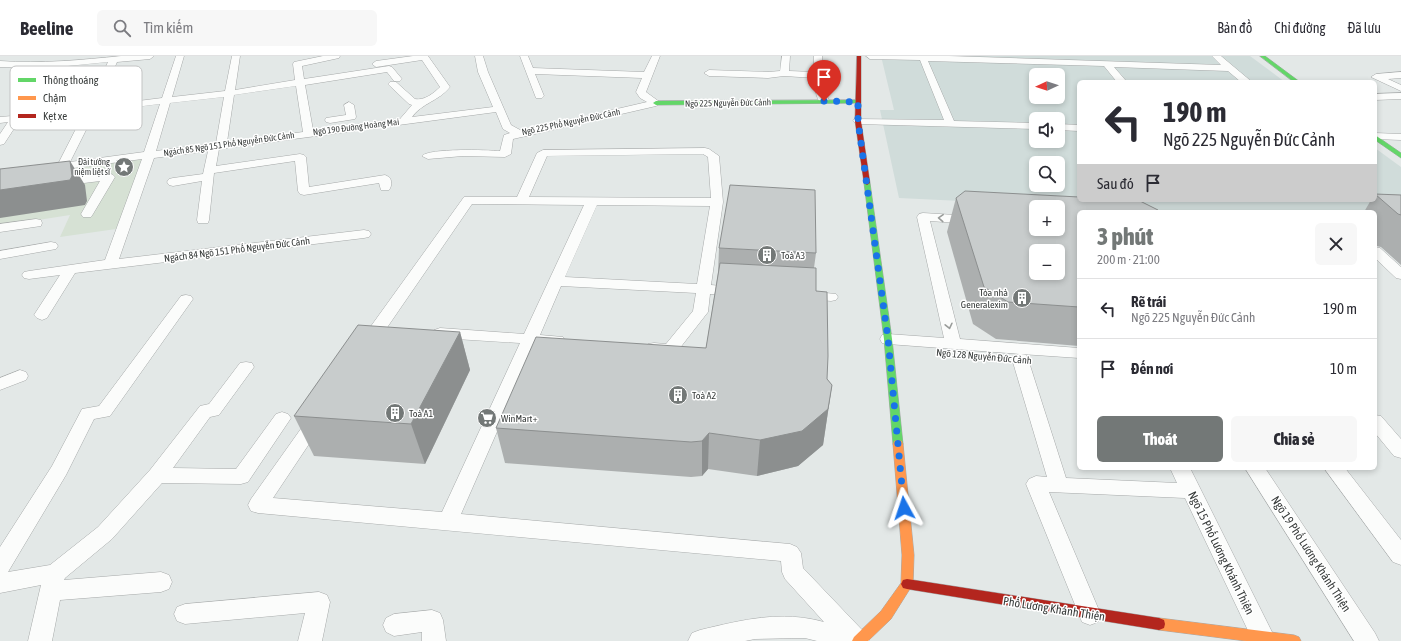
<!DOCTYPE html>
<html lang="vi">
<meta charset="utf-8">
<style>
:root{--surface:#fff;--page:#f7f7f7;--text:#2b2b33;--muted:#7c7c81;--line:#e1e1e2;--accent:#737877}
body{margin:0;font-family:"Asap Condensed",sans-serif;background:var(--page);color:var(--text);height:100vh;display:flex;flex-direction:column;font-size:15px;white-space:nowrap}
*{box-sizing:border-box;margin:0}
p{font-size:13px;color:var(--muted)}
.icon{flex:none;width:22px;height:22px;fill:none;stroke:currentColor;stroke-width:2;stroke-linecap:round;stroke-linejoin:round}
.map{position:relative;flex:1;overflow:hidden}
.sheet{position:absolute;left:1077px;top:154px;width:300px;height:260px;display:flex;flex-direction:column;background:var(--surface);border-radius:6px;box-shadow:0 2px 6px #0003}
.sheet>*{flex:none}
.guide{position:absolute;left:1077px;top:24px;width:300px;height:122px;border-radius:6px;box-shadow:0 2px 6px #0003;background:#fff;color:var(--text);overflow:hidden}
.needle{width:26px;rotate:267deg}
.fabs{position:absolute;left:1029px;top:12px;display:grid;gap:8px}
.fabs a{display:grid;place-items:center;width:36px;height:36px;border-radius:6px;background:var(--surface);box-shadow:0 2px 6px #0003;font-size:20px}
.pin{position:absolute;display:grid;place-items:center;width:34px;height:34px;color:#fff;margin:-41px -17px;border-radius:50% 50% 50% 0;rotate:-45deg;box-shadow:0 0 4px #0007}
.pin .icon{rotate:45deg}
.me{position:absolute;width:44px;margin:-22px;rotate:355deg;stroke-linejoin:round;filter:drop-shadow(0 0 3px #0008)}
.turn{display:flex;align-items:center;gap:14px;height:84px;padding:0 20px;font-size:18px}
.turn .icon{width:52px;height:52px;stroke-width:2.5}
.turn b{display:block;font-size:28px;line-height:34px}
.then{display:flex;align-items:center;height:38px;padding:0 20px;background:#0003;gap:8px;font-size:15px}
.round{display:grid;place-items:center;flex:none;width:42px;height:42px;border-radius:6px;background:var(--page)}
.summary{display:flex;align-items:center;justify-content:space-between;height:68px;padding:0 20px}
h1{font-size:24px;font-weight:800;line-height:30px;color:var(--accent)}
.button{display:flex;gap:8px;margin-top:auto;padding:8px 20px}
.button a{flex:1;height:46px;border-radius:6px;background:var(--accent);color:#fff;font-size:16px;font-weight:800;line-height:46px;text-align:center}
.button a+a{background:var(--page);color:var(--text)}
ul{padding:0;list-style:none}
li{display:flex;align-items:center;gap:12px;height:60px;padding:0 20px;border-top:1px solid var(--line)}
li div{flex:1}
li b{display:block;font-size:15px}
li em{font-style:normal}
header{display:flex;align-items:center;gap:24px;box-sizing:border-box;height:56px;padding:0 20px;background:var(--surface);border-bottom:1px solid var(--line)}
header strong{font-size:19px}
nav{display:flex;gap:22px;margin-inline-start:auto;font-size:14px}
.search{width:280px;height:36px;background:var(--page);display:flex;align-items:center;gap:10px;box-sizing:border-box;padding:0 14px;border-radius:6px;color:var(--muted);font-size:15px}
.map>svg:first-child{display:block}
</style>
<header>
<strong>Beeline</strong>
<div class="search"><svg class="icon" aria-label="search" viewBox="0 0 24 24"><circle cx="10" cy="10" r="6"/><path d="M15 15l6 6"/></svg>Tìm kiếm</div>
<nav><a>Bản đồ</a><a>Chỉ đường</a><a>Đã lưu</a></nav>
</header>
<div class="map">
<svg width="1401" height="585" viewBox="0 0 1401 585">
<rect width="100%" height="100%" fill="#e3e8e7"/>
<path fill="#d0dcda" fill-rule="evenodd" d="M881,0H1250L1285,26H1079V144H1375V92L1401,111V166L1375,156H1191L899,142L880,54H894ZM1036,19H1058V41H1036ZM1036,63H1058V85H1036ZM1036,107H1058V129H1036Z"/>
<path fill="#d6e1d4" d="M145,102L116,173L60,181L70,159L0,170V121Z"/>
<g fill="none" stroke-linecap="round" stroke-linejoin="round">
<g stroke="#a6a9a9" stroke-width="1">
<g id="lane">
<path d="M121,0H154L150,3L117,6L98,50L162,42L176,0H184L172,41L225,35L232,0H240L235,34L295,24L293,8L294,6L323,0H340L339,2L302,10L304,23L389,10L392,11L402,23L400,25H394L387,16L305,29L313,74L400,63L412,49L409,48L390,30L388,28L390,26H396L415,43C424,45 434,37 440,31L422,4L376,11L372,8L376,5L413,0H428L450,31C439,45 422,47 412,61L493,51L478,16L475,0H483L488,16L511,69L522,75L647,46L640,42L636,36L642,22L535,18L544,40L542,42H536L520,0H528L533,12L644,16L652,0H660L646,36L661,47L656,50L513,83L511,98L505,101L463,100L428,103L422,100C429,92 487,94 500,95L504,79L510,77L503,73L496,56L219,93L216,110L300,98L304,99L306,101L309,131L385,119L389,121C392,124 392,130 389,134H381L379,127L304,139L300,138L298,135L295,105L214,117L209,164L208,167H198L197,164L202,125L173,130L169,129L167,126L169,123L173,122L203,118L208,95L154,102L119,203L364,174L369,175L371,178L369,181L364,182L75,217L47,262L42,264L37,262L34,259L60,219L29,223L24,222L22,219L24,216L29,215L105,204L142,103L51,115L47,114L45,112L47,110L58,108L84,57L19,65L4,88L0,89V78L8,66L0,67V61L12,60C17,42 25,26 38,12L0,11V5C41,8 81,4 121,0ZM108,6L87,51L22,58C28,40 36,26 48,12ZM296,30L303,76L227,86L234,39ZM224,41L216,87L156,95L170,47ZM160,48L144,96L70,106L95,56Z"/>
<path d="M782,0H790L789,15L814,16V0H822L825,34L829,45L827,47L824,48C815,46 815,30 815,22L784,20L768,22L709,20L704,17L709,14L768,16L780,15Z"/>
<path d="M866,0H949L1221,9L1212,0H1221L1252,26H1241L1228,15L1114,11L1127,26H1117L1104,10L928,5L954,65L1036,67V73L858,68L853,65L854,63L944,64L920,4L870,3Z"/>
<path d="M1401,16V22L1388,23L1401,29V35L1371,21L1376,18Z"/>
<path d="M1401,37V43L1375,44V38Z"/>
<path d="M349,46L354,49L356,61L355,63L330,67L326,66L325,64L326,62L346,59L344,49Z"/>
<path d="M1058,68L1079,69V75L1058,74Z"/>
<path d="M1375,77L1401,78V84L1375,83Z"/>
<path d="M705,92L709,93L719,100L723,146L711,229L743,232L745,235L743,238L738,239L710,238L708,256L676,297C667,299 657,298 648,296L646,292L648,288L654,287L666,288L693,255L696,237L561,230L540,279L563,281L565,285L563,289L557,290L535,289L461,458L790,488L797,491L801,497L803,512L865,577L869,585H817L805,582L755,583L745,585H688L692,577L700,574C742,564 781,554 824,566L785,523L782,516L781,505L258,457L251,455L248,449L251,443L310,360L316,358L322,360L325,364L273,442L442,456L520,287L440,282L434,280L432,277L434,274L440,272L524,278L584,149L472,148L373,292L367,293L361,292L359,288L361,284L464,141H517L537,97L543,94ZM703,98L708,101L711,142L529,141L547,100ZM597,149L710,150L697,228L565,221Z"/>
<path d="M109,117L113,119L115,121L93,158L91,161H83L81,158L100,125L60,130L56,129L54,126L56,123L60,122Z"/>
<path d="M923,157L972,160L977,161L978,164L977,167L972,168L930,165L960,283L1079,292V302L1021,298L1026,299L1028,303L1066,422L1177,427L1170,412H1190L1275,582L1273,585H1253L1185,442L1049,436L1101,559L1098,566L1090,569L1082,566L1026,428L1029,423L1036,420L1047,421L1012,303L1014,299L1020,298L888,288L882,287L880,283L882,279L888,278L944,282L917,161L919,158Z"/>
<path d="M36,163L41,164L42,167L41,170L0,176V168Z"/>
<path d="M51,186L56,187L58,190L56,193L0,203V195Z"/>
<path d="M1375,191L1380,192L1401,211V223L1396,222L1375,202Z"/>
<path d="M805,235L836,238L838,241L836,244L831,245L800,242L798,239L800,236Z"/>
<path d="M186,239L191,240L193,243L110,360L94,363L66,419L8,516L50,509L98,471L150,414L200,350L209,348L240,307L246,306L252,307L254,311L219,359L210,361L173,412L236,413L276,358L282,356L288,358L291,362L248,426L241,428L162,427L112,483L65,522L64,524L161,516L169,519L172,526L169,533L161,536L60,544L52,585H28L41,529L0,537V491L52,410L82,353L99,350L181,240Z"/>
<path d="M20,314L26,316L28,320L26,324L0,334V322Z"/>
<path d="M1375,359L1381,360L1401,383V402L1394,400L1375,377Z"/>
<path d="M1245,412H1265L1375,577L1379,585H1354Z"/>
<path d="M1324,412H1345L1401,484V509L1393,506Z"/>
<path d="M319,536L327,539L330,546L322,585H298L305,557L185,568L177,565L174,558L177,551L185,548Z"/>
<path d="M432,554L440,557L443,564L446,585H422V576L394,580L386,576L383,569L386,562L394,558Z"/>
</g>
</g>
<g stroke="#a6a9a9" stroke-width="1">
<g id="fast">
<path d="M1260,0H1265L1300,26H1294Z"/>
<path d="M858,44L861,46L860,47L656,49L653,47L656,45Z"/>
<path d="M1375,79L1401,97V102L1375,84Z"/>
<path d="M867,125L870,127L892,283L903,388L902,391H894L893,388L884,283L864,127Z"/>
</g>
</g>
<g stroke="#a6a9a9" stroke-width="1">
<g id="slow">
<path d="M898,384L902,385L903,388L914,499L913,528L891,563L868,585H852L854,581L881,555L901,527L902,499L893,388L894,385Z"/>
<path d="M1159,562L1294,579L1299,581L1301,585H1246L1159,574L1154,572L1153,568L1154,564Z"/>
</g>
</g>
<g stroke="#a6a9a9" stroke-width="1">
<g id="jam">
<path d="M857,0H861V65L870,127L867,129L864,127L855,65Z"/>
<path d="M907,523L1159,562L1164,564L1165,568L1164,572L1159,574L907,533L903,532L901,528L903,524Z"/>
</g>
</g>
<use href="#lane" fill="#fbfcfb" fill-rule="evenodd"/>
<use href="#fast" fill="#63d668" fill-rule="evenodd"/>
<use href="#slow" fill="#ff974d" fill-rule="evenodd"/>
<use href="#jam" fill="#b3261e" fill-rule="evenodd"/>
</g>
<g fill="#acafaf">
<path d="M1375,138L1401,139V209L1381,191L1377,190L1375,188V156H1364L1371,144H1375Z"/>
<path d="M956,142L1079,156V290L996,283L973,268L947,176Z"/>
<path d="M719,192L816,197L814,212L816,235L827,323L832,329L823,389L798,410L757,420L708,413L702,420L691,421L505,407L496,372L706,292L718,217Z"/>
<path d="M460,276L470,314L425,408L314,400L294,360Z"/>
</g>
<g fill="#8c8f8f">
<path d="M70,105L85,129L87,145L85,149L0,162V134Z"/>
<path d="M460,276L470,314L425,408L411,368Z"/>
<path d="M832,329L823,389L798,410L757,420L760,384Z"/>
<path d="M709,377L708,413L702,420V385Z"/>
</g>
<g fill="#c8cccc" stroke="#8c8f8f" fill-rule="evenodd">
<path d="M70,105L72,120L70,124L0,134V113Z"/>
<path d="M730,129L815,134L816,197L719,192Z"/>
<path d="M965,135L1079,141V144H1138L1158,154L1159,156H1079V251L1008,246L984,231L956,142ZM1036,151H1058V173H1036ZM1036,195H1058V217H1036Z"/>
<path d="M1375,138L1401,139V159L1398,158Z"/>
<path d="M720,207L816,212V235L827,236L828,300L827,323L832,329L828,353L802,375L760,384L709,377L702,385L691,386L496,372L536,281L706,292Z"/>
<path d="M358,269L460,276L411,368L294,360Z"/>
</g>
<defs><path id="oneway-chevron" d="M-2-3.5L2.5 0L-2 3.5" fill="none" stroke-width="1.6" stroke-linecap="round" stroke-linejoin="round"/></defs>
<g stroke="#999c9a">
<use href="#oneway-chevron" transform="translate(941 162) rotate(-177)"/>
<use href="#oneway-chevron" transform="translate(949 270) rotate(77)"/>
</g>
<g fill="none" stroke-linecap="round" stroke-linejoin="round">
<path stroke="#1a73e8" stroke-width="7" stroke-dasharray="0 12.6" d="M824,45L858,46V65L888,283L904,452"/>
</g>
<defs>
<g id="sight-disc" transform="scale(1)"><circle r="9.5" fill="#737877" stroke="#fff"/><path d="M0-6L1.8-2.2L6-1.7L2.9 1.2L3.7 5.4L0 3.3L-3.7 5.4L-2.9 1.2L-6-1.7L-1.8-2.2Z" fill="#fff"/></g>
<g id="building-disc" transform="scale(1)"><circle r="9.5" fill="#737877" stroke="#fff"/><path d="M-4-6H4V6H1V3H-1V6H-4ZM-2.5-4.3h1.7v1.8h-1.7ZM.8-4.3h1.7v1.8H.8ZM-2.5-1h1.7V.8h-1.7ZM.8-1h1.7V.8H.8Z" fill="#fff"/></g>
<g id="supermarket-disc" transform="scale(1)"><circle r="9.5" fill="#737877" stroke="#fff"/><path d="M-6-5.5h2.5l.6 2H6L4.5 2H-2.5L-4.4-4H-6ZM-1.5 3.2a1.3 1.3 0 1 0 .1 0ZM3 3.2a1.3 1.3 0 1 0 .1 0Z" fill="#fff"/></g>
</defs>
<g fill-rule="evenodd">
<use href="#sight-disc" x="124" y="111"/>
<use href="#building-disc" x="767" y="199"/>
<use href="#building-disc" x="1022" y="242"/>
<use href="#building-disc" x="678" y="339"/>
<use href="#building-disc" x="395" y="357"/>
<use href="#supermarket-disc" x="487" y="362"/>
</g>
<g text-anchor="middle" stroke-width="3" stroke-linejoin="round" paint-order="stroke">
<g font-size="9" fill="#373b3a" stroke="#fff">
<text transform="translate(728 47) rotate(-1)" y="3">Ngõ 225 Nguyễn Đức Cảnh</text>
<text transform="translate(571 66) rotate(-12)" y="3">Ngõ 225 Phố Nguyễn Đức Cảnh</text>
<text transform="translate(356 71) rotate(-7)" y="3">Ngõ 190 Đường Hoàng Mai</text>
<text transform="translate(229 88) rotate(-8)" y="3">Ngách 85 Ngõ 151 Phố Nguyễn Đức Cảnh</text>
</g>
<g font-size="9" fill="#373b3a" stroke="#fff" text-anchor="end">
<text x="110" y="109">Đài tưởng<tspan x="110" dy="10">niệm liệt sĩ</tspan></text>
</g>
<g font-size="10" fill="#373b3a" stroke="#fff">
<text transform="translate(237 193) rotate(-7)" y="4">Ngách 84 Ngõ 151 Phố Nguyễn Đức Cảnh</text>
<text transform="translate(984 300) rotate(5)" y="4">Ngõ 128 Nguyễn Đức Cảnh</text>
</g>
<g font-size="10" fill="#373b3a" stroke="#fff" text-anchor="start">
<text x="781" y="203">Toà A3</text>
<text x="1008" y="240" text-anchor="end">Tòa nhà<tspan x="1008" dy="12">Generalexim</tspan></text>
<text x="692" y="343">Toà A2</text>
<text x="409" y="361">Toà A1</text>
<text x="501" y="366">WinMart+</text>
</g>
<g font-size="12" fill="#373b3a" stroke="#fff">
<text transform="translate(1221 497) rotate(64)" y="4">Ngõ 15 Phố Lương Khánh Thiện</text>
<text transform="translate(1311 498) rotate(57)" y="4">Ngõ 19 Phố Lương Khánh Thiện</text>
<text transform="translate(1054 553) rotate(9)" y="4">Phố Lương Khánh Thiện</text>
</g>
</g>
<rect x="10" y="10" width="132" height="64" rx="6" fill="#fff" stroke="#c3c4c4" stroke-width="1"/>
<rect x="18" y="22" width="18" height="4" fill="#63d668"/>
<rect x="18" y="40" width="18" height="4" fill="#ff974d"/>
<rect x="18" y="58" width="18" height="4" fill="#b3261e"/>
<g font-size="11" fill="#373b3a">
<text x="43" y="28">Thông thoáng</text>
<text x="43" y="46">Chậm</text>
<text x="43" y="64">Kẹt xe</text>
</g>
</svg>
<div class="fabs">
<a><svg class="needle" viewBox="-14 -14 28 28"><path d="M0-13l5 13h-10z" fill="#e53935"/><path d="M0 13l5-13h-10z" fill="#7c7c81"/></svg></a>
<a><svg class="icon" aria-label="sound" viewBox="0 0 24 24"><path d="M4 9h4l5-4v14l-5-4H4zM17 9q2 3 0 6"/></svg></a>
<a><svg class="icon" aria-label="search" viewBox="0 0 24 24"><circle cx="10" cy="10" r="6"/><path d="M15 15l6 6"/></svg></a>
<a>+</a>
<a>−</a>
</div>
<div class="pin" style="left:824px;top:45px;background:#d93025"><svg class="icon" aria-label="arrive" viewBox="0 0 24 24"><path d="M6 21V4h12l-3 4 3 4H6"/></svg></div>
<svg class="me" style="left:904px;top:452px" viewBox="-20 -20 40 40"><path d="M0-17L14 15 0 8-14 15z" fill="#1a73e8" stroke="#fff" stroke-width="4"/></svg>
<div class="guide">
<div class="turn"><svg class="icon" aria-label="left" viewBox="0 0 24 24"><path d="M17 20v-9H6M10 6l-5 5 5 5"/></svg><div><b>190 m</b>Ngõ 225 Nguyễn Đức Cảnh</div></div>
<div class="then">Sau đó<svg class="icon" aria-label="arrive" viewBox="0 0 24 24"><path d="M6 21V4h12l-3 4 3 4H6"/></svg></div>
</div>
<section class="sheet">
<div class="summary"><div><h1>3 phút</h1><p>200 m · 21:00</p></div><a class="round"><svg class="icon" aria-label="close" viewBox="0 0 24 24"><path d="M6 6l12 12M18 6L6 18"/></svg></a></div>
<ul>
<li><svg class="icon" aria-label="left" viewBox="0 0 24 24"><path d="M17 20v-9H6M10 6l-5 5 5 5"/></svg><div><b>Rẽ trái</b><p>Ngõ 225 Nguyễn Đức Cảnh</p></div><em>190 m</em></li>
<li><svg class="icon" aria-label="arrive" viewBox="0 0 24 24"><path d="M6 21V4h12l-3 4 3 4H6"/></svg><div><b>Đến nơi</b></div><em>10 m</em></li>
</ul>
<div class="button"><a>Thoát</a><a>Chia sẻ</a></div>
</section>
</div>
